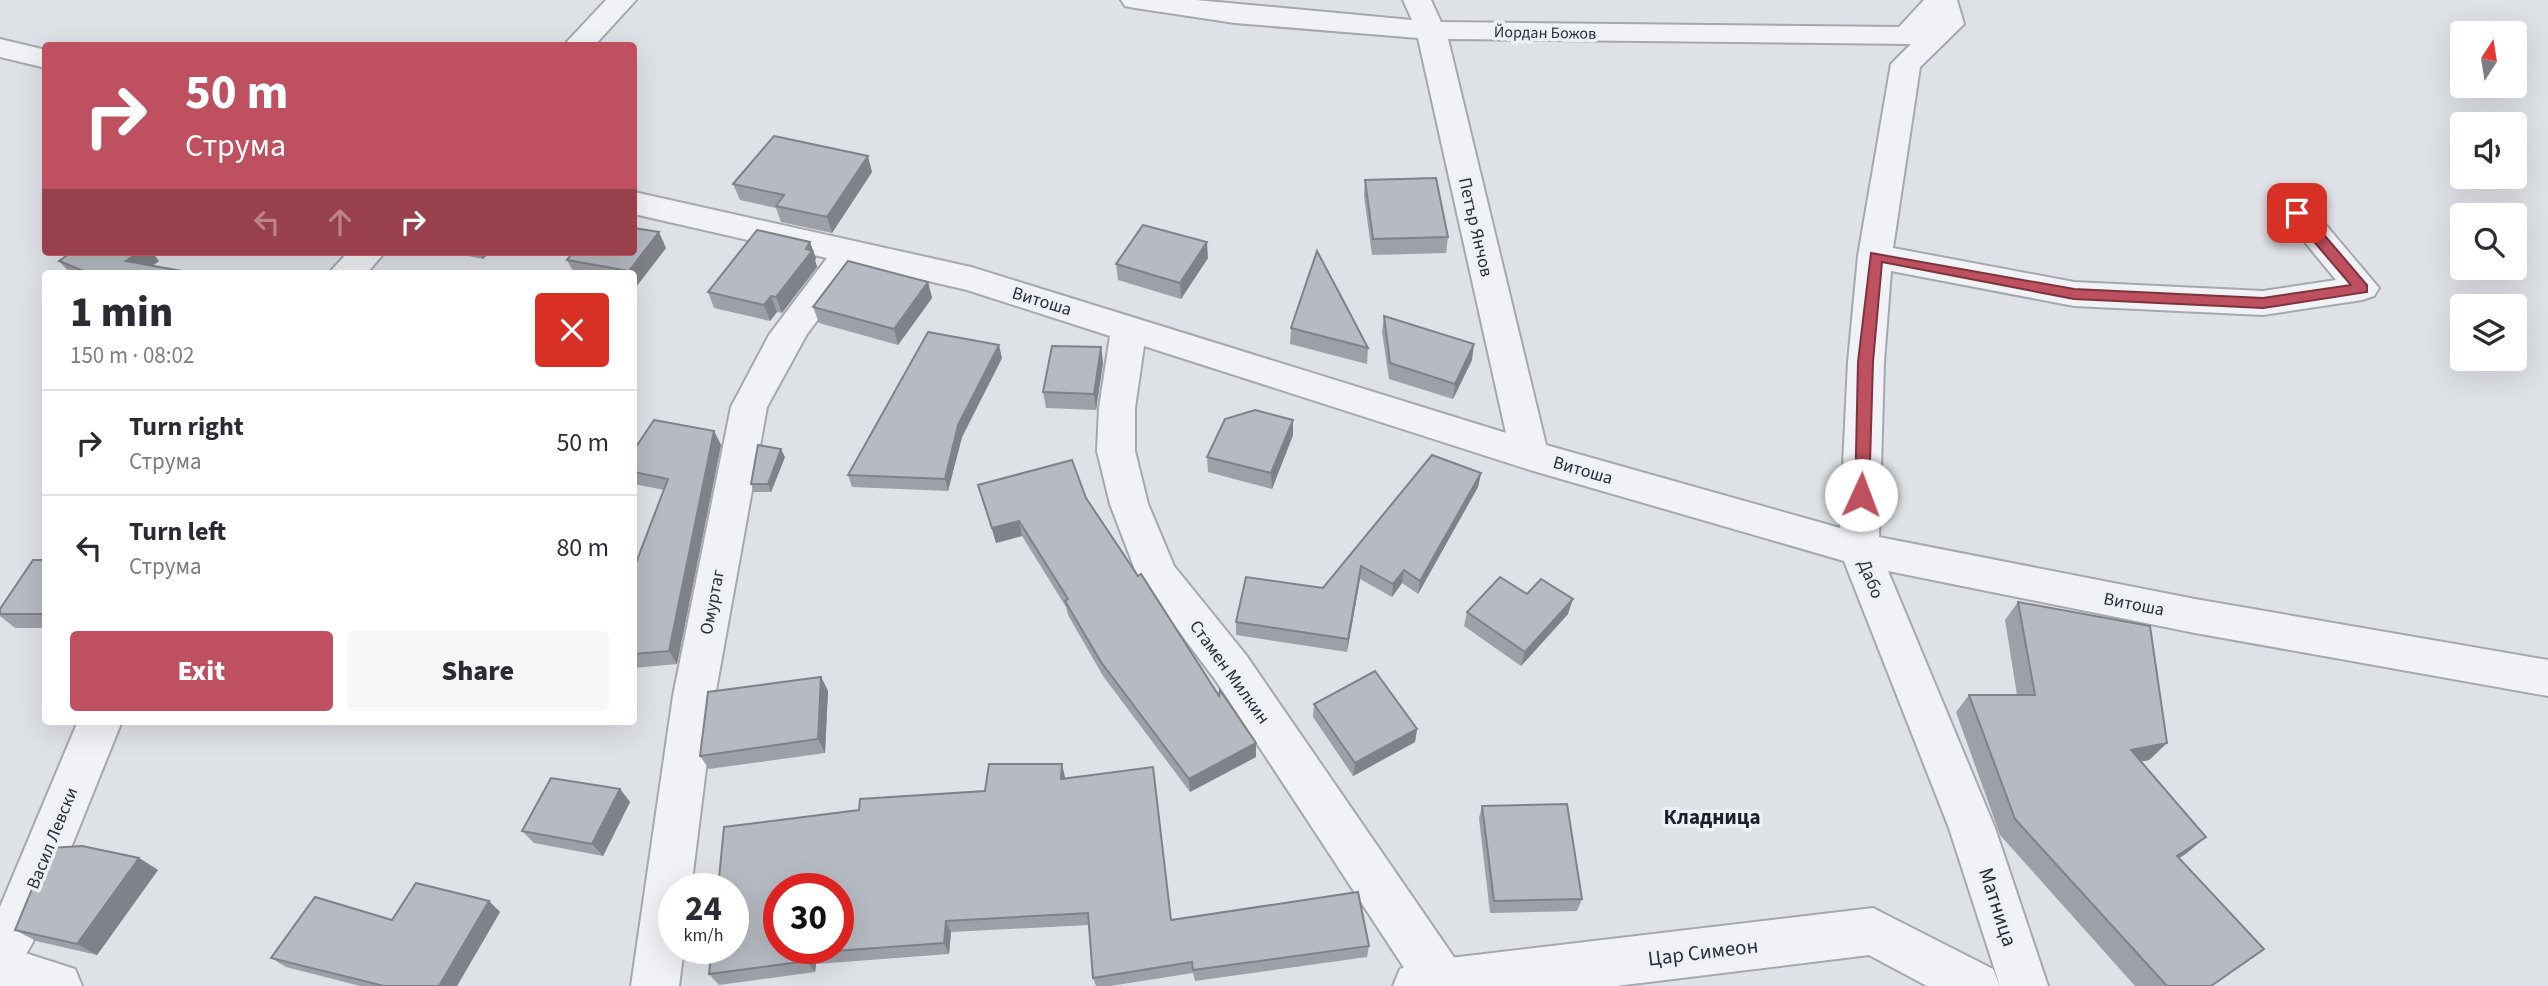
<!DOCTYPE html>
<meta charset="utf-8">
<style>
:root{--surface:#fff;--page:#f7f7f7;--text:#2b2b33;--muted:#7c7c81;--line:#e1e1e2;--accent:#be505f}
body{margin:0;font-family:"Source Sans 3",sans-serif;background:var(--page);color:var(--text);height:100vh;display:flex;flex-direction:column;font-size:26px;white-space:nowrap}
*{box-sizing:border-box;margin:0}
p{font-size:23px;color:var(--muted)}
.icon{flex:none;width:38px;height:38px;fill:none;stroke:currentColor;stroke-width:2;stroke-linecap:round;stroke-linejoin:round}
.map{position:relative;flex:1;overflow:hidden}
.side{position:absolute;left:42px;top:270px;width:595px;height:455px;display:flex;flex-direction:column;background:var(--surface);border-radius:7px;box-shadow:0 7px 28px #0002}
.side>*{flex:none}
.top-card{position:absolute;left:42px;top:42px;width:595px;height:214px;border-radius:7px;box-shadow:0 7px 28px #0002;background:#be505f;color:#fff;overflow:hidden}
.needle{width:46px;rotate:12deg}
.tools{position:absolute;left:2450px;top:21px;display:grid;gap:14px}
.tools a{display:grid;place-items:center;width:77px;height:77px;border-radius:7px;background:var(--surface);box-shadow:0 7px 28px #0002;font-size:35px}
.speed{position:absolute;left:658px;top:873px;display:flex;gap:14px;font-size:35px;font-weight:700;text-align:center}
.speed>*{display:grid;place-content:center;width:91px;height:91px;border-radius:50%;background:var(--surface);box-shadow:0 7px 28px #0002;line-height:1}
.speed small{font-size:18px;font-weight:400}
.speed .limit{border:10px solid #d22;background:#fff;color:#111}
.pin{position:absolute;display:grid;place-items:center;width:60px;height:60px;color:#fff;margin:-30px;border-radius:14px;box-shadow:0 4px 10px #0006}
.me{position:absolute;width:77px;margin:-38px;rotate:2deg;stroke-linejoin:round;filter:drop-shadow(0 0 5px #0008)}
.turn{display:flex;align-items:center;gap:24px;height:147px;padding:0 28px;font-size:32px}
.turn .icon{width:91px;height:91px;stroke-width:2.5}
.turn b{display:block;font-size:49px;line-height:60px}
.lanes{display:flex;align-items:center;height:66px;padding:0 28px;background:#0003;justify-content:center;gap:35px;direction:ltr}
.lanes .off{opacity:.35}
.round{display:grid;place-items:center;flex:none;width:74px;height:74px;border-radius:7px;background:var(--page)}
.headline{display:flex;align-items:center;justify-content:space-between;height:119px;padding:0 28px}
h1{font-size:42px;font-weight:800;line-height:52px}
.cta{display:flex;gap:14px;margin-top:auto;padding:14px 28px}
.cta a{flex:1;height:80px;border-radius:7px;background:var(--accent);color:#fff;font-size:28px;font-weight:800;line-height:80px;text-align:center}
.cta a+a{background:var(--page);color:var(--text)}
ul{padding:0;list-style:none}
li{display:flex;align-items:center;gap:21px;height:105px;padding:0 28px;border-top:2px solid var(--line)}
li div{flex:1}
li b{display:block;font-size:26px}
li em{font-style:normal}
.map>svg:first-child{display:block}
</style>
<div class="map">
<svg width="2548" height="986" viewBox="0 0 2548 986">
<rect width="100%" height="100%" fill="#dee1e6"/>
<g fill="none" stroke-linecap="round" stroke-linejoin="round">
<g stroke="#a4a8af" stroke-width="4">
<g id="minor">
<path d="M606,0H636L594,46H563Z"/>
<path d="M1121,0H1196L1412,20L1403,0H1431L1441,22L1899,27L1924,0H1957L1964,24L1920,67L1893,248L2074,282L2263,291L2336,280L2281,213L2285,205L2297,202L2309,205L2379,288L2374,296L2362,300L2263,315L2074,306L1891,271L1884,362L1879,537L2195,599L2548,660V696L2195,633L1888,571L1995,828L2048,986H2000L1949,828L1844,561L1530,470L1144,346L1135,408V451L1148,504L1174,566L1246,655L1460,966L1467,983L1466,986H1416L1216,681L1137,575L1110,504L1097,451L1099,408L1110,336L967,290L859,265L807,334L767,407L715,696L691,889H674V948H684L679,986H631L673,696L731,407L769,335L827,258L634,214V192L971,267L1506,433L1418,38L1235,23L1135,8L1125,6ZM1448,39L1911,44L1891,64L1858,256L1848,362L1840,528L1546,445Z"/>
<path d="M0,39L46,50V68L0,57Z"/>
<path d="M348,252H385L367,273H329Z"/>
<path d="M78,721H122L33,942L17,970L0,977V907Z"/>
</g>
</g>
<g stroke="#a4a8af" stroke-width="4">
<g id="tertiary">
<path d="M1873,908L1993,969L2000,986H1927L1869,955L1616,986H1393L1400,969L1417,962Z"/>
<path d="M0,945L75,969L82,986H0Z"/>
</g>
</g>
<use href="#minor" fill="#f0f2f5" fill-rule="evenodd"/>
<use href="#tertiary" fill="#f0f2f5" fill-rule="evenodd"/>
</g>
<g fill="#9da0a7">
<path d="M872,172L832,233L781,222L776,208L740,200L733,184Z"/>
<path d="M1365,180L1448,237L1446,253L1372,255L1364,196Z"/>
<path d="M666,248L636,287H634V273H574L567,260Z"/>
<path d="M448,252H490L483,259Z"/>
<path d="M816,258L815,260L817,267L782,313L777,312L770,321L714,308L708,292Z"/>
<path d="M1208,258L1181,299L1118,280L1116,264Z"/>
<path d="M59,261H159L152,266L193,273H70Z"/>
<path d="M928,282L932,298L898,345L819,323L813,307Z"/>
<path d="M1384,316L1472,360L1453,399L1389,379L1382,332Z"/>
<path d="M1291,328L1368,348L1367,364L1290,344Z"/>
<path d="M1101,347L1103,363L1096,410L1046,408L1043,392Z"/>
<path d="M1002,358L962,437L948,491L852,487L848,475Z"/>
<path d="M714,431L721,445L677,664L634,668V568L664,490L634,484V450Z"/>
<path d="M1293,435L1272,489L1208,472L1207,457Z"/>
<path d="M785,457L771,492H754L751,484Z"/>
<path d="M1481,473L1478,487L1418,594L1402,583L1392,597L1360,579L1347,652L1236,635V622L1323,588Z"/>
<path d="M978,485L1086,498L1256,757L1190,792L1103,676L1068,615L1066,607L1022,536L996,543Z"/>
<path d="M46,560V628H15L0,616V614Z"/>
<path d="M1527,594L1568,614L1521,666L1464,626L1467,612Z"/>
<path d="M2018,602L2167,743L2149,760L2141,761L2187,853L2179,858L2211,986H2135L2000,835L1956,712L1969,695H2017L2005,620Z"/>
<path d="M821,677L828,691L825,753L709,769L700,756Z"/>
<path d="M1314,704L1417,729L1415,742L1353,776L1313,717Z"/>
<path d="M1065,777V779L1171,920L1369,946L1367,957L1195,981L1193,973L1110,986H1096L1093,978L1089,925L951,932L949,954L816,964L815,972L719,985L709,974L859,810L985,791Z"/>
<path d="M620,789L630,802L603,856L534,843L522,831Z"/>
<path d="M1482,806L1582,899L1577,911L1490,913L1479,818Z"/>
<path d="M139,858L158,870L97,955L36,941L15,930Z"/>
<path d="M489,901L500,912L457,986H360L286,967L271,958Z"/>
</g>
<g fill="#7f8288">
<path d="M868,156L872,172L832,233L827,217Z"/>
<path d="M659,232L666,248L636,287L634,281V273H630L629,271Z"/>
<path d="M810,242L816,258L815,260L817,267L782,313L776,297Z"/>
<path d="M1207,242L1208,258L1181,299L1180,283Z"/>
<path d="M139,252H152L159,261L142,273L126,261Z"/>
<path d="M479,252H490L483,259Z"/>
<path d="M928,282L932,298L898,345L894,329Z"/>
<path d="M771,296L777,312L770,321L764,305Z"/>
<path d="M1474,344L1472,360L1453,399L1455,384Z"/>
<path d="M999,345L1002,358L962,437L948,491L945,479L958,425Z"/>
<path d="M1101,347L1103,363L1096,410L1094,394Z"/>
<path d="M1293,420V435L1272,489L1271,473Z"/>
<path d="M714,431L721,445L677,664L669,651Z"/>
<path d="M781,449L785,457L771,492L768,484Z"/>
<path d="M1481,473L1478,487L1418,594L1420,581Z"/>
<path d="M1019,521L1022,536L996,543L992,528Z"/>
<path d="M1361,566L1360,579L1347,652L1348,639Z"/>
<path d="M1404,570L1402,583L1392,597L1393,584Z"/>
<path d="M1573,599L1568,614L1521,666L1525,652Z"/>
<path d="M821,677L828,691L825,753L818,739Z"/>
<path d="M1417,729L1415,742L1353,776L1355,763Z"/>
<path d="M1256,743V757L1190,792L1189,779Z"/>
<path d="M2167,743L2149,760L2114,767L2131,750Z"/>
<path d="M1062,764L1065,777L1064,792L1061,779Z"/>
<path d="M620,789L630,802L603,856L592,844Z"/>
<path d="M2206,837L2187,853L2158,871L2177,856Z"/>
<path d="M139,858L158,870L97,955L77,944Z"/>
<path d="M489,901L500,912L457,986H439Z"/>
<path d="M946,921L951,932L949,954L944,943Z"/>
<path d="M808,953L816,964L815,972L807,961Z"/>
</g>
<g fill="#b6bac2" stroke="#7f8288" stroke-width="2" fill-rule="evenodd">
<path d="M774,136L868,156L827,217L776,206L784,195L733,184Z"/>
<path d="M1436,178L1448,237L1373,239L1365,180Z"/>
<path d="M1143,225L1207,242L1180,283L1116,264Z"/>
<path d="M634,228L659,232L629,271L567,260L573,252H634Z"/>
<path d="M757,230L810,242L806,249L812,251L776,297L771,296L764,305L708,292Z"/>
<path d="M1317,251L1345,304L1368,348L1291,328Z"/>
<path d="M72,252H139L126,261L193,273H88L59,261Z"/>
<path d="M848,261L928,282L894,329L813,307Z"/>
<path d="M1384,316L1474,344L1455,384L1390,363Z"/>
<path d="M928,332L999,345L958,425L945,479L848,475Z"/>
<path d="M1052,346L1101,347L1094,394L1043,392Z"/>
<path d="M1255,410L1293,420L1271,473L1207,457L1225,419Z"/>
<path d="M654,420L714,431L669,651L634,654V568L668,479L634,472V450Z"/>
<path d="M758,445L781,449L768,484H751Z"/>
<path d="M1432,455L1481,473L1420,581L1404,570L1393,584L1361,566L1348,639L1236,622L1246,577L1323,588Z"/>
<path d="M1072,460L1086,498L1138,576L1141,574L1219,696L1220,690L1256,743L1189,779L1101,662L1065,601L1068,599L1019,521L992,528L978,485Z"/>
<path d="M33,560H46V614H0V609Z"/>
<path d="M1500,577L1527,594L1541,579L1573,599L1525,652L1467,612Z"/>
<path d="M2018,602L2150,626L2167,743L2131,750L2206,837L2177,856L2264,949L2211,986H2167L2015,819L1969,695H2035Z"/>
<path d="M1375,671L1417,729L1355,763L1314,704Z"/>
<path d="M821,677L818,739L700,756L708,692Z"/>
<path d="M989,764H1062L1061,779L1153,767L1171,920L1358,892L1369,946L1193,970L1192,962L1093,978L1088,913L946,921L944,943L808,953L807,961L709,974L712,948H733V889H718L724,827L859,810L860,799L985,791ZM779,889H838V948H779Z"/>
<path d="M551,778L620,789L592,844L522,831Z"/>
<path d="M1567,804L1582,899L1494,901L1482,806Z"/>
<path d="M82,846L139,858L77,944L15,930L49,848Z"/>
<path d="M416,883L489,901L439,986H384L271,958L315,897L392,920Z"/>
</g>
<path fill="#be505f" stroke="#7c343e" stroke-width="2" d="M2297,208L2302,209L2367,285V292L2263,308L2074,299L1882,262L1873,362L1869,495L1861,502L1855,500L1858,362L1871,253L2074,289L2263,298L2351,285L2292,216L2290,213Z"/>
<g text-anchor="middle" stroke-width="7" stroke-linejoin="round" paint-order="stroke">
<g font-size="16" fill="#292f3b" stroke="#edf0f4">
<text transform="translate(1545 32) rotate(1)" y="6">Йордан Божов</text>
</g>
<g font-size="18" fill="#292f3b" stroke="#edf0f4">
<text transform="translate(1476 227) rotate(77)" y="6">Петър Янчов</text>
<text transform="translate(1042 301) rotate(17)" y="6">Витоша</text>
<text transform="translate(1583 470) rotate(16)" y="6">Витоша</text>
<text transform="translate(1871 579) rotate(68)" y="6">Дабо</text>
<text transform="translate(712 602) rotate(-79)" y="6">Омуртаг</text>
<text transform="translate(2134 604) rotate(11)" y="6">Витоша</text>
<text transform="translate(1230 672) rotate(54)" y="6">Стамен Милкин</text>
<text transform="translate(52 838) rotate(-68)" y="6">Васил Левски</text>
</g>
<g font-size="21" font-weight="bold" fill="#1b212c" stroke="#edf0f4">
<text x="1712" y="824">Кладница</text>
</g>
<g font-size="21" fill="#292f3b" stroke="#edf0f4">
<text transform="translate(1998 907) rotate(72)" y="7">Матница</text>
<text transform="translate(1703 952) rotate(-7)" y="7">Цар Симеон</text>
</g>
</g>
</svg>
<div class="tools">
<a><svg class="needle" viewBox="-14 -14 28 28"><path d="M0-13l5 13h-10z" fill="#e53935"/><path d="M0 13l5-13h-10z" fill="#7c7c81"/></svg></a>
<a><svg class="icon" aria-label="sound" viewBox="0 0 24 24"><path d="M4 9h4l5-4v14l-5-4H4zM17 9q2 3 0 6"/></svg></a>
<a><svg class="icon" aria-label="search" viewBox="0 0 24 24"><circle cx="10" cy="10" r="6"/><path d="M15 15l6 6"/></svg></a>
<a><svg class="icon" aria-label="layers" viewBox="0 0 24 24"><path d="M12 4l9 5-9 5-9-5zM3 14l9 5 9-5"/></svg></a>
</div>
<div class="speed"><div>24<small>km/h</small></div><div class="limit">30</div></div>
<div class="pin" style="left:2297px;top:213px;background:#d93025"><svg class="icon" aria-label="arrive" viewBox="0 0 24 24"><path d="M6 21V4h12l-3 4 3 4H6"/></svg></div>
<svg class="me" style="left:1861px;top:495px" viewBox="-20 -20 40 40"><circle r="19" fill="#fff"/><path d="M0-13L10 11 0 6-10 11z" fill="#be505f"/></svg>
<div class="top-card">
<div class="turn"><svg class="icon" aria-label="right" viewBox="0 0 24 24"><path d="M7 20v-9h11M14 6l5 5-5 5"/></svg><div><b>50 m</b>Струма</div></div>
<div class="lanes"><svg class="icon off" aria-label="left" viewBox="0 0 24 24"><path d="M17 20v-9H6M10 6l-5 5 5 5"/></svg><svg class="icon off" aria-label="ahead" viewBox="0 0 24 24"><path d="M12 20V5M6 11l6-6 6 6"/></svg><svg class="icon" aria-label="right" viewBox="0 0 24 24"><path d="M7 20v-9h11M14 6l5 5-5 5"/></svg></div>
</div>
<section class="side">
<div class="headline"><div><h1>1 min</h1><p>150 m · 08:02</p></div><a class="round" style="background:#d93025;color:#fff"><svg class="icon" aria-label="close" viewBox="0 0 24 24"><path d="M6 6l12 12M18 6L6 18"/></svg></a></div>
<ul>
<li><svg class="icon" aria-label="right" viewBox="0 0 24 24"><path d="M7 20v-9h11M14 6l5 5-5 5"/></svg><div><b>Turn right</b><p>Струма</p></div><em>50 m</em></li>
<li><svg class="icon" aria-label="left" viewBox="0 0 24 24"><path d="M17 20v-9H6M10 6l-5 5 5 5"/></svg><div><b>Turn left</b><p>Струма</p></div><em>80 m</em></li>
</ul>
<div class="cta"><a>Exit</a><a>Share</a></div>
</section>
</div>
